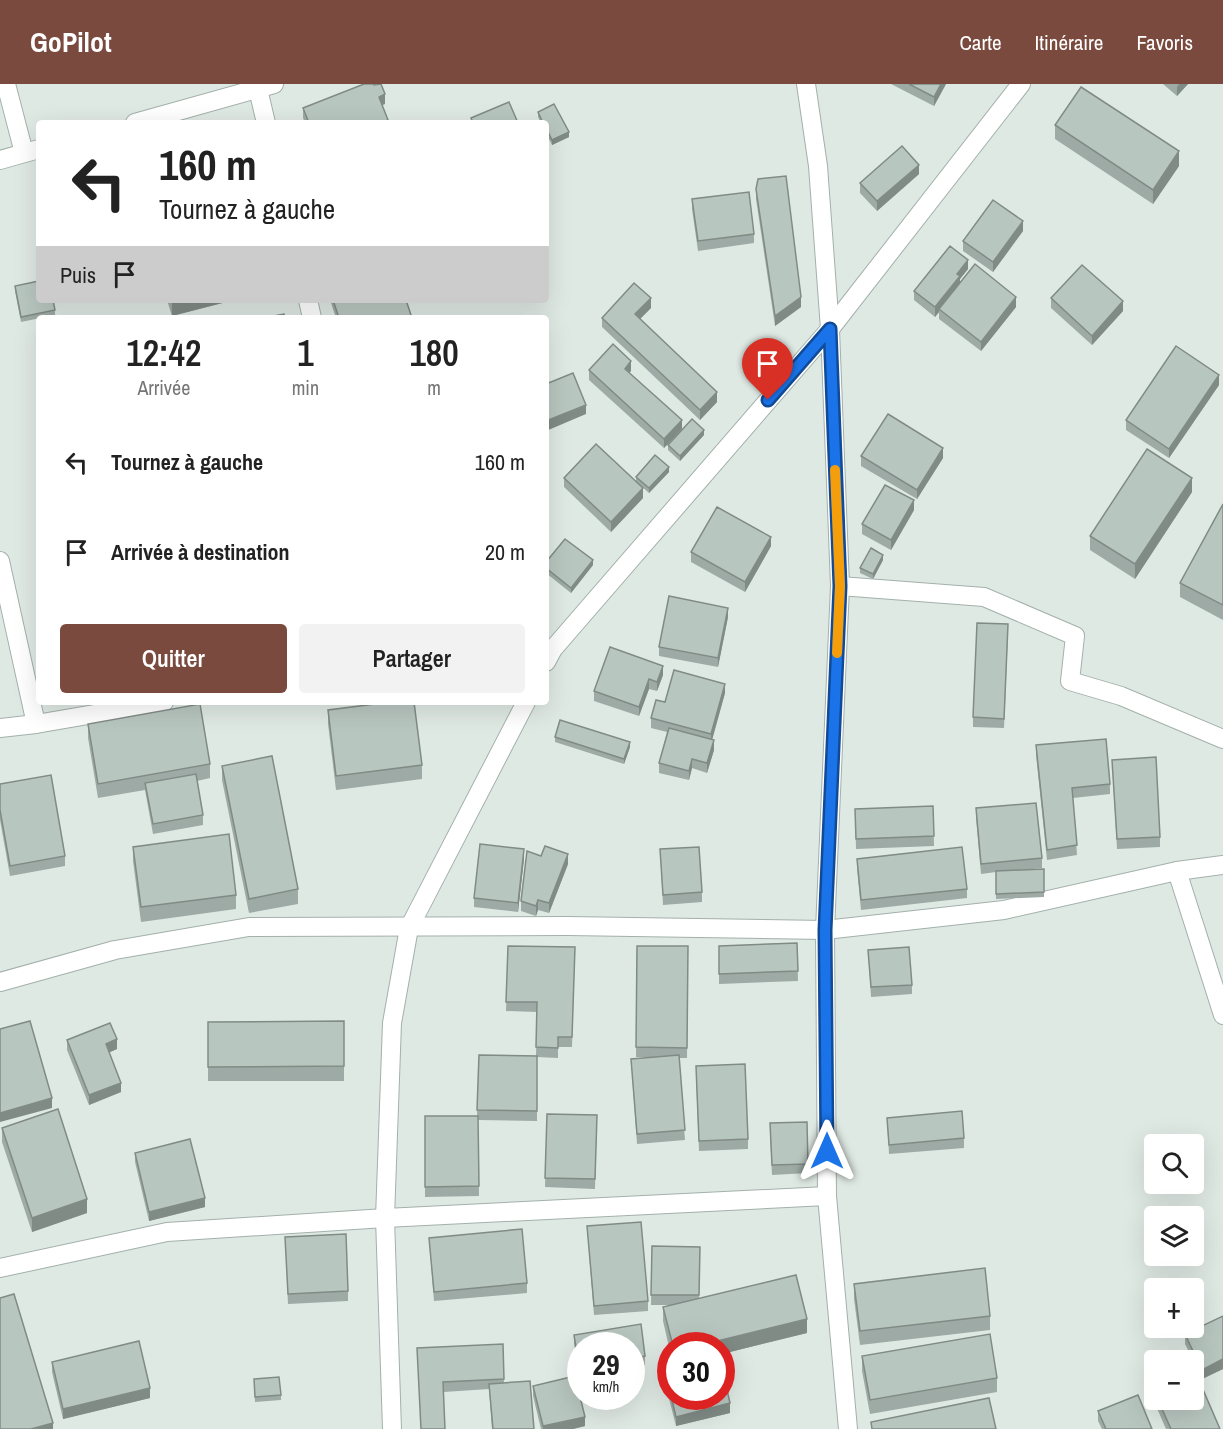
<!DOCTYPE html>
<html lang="fr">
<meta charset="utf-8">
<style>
:root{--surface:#fff;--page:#f2f2f2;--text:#222;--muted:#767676;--accent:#7a4a3e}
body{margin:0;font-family:"Archivo Narrow",sans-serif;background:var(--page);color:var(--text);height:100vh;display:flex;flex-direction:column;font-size:22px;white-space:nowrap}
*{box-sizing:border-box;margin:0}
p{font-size:20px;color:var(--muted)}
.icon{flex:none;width:33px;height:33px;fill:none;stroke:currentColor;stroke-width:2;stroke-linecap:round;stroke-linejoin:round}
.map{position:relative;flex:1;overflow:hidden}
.sheet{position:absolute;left:36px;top:231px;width:513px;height:390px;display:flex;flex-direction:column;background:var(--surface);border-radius:6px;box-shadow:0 6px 24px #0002}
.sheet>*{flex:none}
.top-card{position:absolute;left:36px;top:36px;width:513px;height:183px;border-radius:6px;box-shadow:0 6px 24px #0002;background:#fff;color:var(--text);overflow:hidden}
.buttons{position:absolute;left:1144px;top:1050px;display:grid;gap:12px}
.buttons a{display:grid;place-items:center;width:60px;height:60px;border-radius:6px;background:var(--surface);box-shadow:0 6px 24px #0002;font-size:30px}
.speed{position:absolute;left:567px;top:1248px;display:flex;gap:12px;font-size:30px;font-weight:700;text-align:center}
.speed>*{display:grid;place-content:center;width:78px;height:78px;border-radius:50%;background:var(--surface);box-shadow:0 6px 24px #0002;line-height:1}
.speed small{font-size:15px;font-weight:400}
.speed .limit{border:9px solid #d22;background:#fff;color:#111}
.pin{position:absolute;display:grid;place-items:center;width:51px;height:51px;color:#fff;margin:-62px -26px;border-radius:50% 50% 50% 0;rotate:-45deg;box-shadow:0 0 6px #0007}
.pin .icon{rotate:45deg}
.me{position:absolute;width:66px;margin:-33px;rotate:0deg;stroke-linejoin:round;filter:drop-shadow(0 0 4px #0008)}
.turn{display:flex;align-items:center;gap:21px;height:126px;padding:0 24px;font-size:27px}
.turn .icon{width:78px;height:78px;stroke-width:2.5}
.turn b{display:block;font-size:42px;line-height:51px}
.then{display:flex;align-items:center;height:57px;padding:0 24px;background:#0003;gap:12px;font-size:22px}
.eta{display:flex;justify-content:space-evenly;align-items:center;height:102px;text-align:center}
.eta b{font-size:36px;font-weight:600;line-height:42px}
.cta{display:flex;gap:12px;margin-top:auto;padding:12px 24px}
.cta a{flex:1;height:69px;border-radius:6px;background:var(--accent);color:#fff;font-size:24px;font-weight:600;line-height:69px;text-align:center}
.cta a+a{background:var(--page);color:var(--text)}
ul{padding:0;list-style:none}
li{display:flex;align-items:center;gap:18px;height:90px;padding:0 24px}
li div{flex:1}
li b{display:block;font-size:22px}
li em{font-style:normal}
header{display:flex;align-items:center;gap:36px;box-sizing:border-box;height:84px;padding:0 30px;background:var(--accent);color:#fff}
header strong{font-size:28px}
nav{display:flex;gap:33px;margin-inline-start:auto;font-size:21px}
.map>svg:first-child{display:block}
</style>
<header>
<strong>GoPilot</strong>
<nav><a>Carte</a><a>Itinéraire</a><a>Favoris</a></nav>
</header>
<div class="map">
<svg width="1223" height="1345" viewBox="0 0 1223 1345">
<rect width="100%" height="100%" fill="#dfe9e4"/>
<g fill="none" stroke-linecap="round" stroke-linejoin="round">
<g stroke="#a3b0ab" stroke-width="20">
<g id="street">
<path d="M6,0L24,69"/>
<path d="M806,0L818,82L830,245L840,502L825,846L827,1112L848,1345"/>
<path d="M258,5L266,39"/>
<path d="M135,39L274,0"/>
<path d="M0,76L39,65"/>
<path d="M308,216L312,234"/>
<path d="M0,477L36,640"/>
<path d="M840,502L984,513L1075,552L1070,597L1121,612L1223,655"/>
<path d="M546,578L553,565L830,245L1021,0"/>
<path d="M0,644L36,640L164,618"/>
<path d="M1177,787L1223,931"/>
<path d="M0,898L115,866L249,843L567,842L825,846L1004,826L1177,787L1223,781"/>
<path d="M0,1184L167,1148L385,1134L827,1112"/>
<path d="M392,1345L385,1134L392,939L409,844L526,618"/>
</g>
</g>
<use href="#street" stroke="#fff" stroke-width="18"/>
</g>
<g fill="#9eaaa5">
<path d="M891,0H946L934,22Z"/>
<path d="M1163,0H1188L1177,12Z"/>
<path d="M385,20L382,21L388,39H305L303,34V24Z"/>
<path d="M538,28L569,53L552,61L546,49V39H541L538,33Z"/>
<path d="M1055,41L1179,82L1153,120L1055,55Z"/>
<path d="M919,90L877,127L860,109V99Z"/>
<path d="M756,105L801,223L775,242L756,115Z"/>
<path d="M692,115L754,150V159L698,167L692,125Z"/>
<path d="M1023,147L993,188L963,167V157Z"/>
<path d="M968,185L960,195V198L1016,223L981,267L939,235V228L935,233L914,216V207Z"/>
<path d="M15,202L55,226V231L21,238L15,207Z"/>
<path d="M1051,214L1123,227L1092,261L1051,224Z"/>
<path d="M167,216H234L172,232Z"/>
<path d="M330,216H406L412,234H336Z"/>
<path d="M651,224L640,235L717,318L700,336L602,243V234Z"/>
<path d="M589,286L631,287L629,289L682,345L664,364L589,296Z"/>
<path d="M1219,301L1169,374L1126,346V336Z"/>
<path d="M704,351L680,377L668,366V361Z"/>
<path d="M861,372L943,374L917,415L861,382Z"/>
<path d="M669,388L649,409L639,400L643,414L611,448L564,403V394L636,398V393Z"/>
<path d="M1192,408L1135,495L1090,466V452Z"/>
<path d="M1223,420V536L1180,513V499Z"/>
<path d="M914,426L891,466L862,450V440Z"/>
<path d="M771,462L745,508L691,478V468Z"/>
<path d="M883,476L873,495L860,489V484Z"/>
<path d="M546,478L593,481L571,509L546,489Z"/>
<path d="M728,533L718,583L659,572V563Z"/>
<path d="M1008,549L1004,644L973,643V633Z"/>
<path d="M663,591L657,607L649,605L639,632L594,617V607Z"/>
<path d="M725,609L712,655L714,666L707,689L692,684L689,696L659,689V679L667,648L651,644V634L665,618Z"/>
<path d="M328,626L422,681V695L336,706L328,640Z"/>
<path d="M88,640L210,680V694L197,697L203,731V741L153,750L145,706L98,714L88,654Z"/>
<path d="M555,653L630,663L624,680L555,658Z"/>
<path d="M1036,661L1110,700V710L1073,714L1077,771L1047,776L1036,671Z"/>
<path d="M1112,676L1160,753V763L1117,765Z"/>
<path d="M222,682L298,805V820L249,829L222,696Z"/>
<path d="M0,700L65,772V782L10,792L0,736Z"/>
<path d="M933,722L934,762L856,765L855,725Z"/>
<path d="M976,724L1042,774V784L1022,786L1044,785V813L996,815V788L981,790L976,734Z"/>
<path d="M133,763L236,811V825L141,838L133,777Z"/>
<path d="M660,765L702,808V818L663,821Z"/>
<path d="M524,775L518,828L474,823V814Z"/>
<path d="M857,775L967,805V814L861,826L857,784Z"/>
<path d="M568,780L549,829L538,826L536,832L521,827V817Z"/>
<path d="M797,859L798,897L719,900V862Z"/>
<path d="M508,862L575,863L572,963H558V974L537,973V1037L478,1036L479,1112L425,1113V1032H477L479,971L536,972L537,928L506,927Z"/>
<path d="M637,862H688L687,974H679L685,1056L637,1060L631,975L653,973H636Z"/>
<path d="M868,866L912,901V910L871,913Z"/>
<path d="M344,937V997H208V938Z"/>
<path d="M67,956L117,965L109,968L121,1008L89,1021L67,966Z"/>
<path d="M696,992L748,1055V1065L699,1067Z"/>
<path d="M547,1030L597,1031L595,1105L545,1103Z"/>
<path d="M887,1034L964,1054V1064L889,1070Z"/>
<path d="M2,1044L87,1129L32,1148L2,1058Z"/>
<path d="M770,1049L808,1080V1089L772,1091Z"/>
<path d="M135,1069L205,1123L149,1137L135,1078Z"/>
<path d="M587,1142L648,1217V1227L594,1231Z"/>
<path d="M285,1153L348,1207V1217L288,1220Z"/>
<path d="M429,1154L527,1199V1209L434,1217Z"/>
<path d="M652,1162L700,1163L699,1214L807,1249L722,1270V1262H670V1267L663,1237V1223L672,1221H651Z"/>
<path d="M854,1200L990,1232V1246L860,1261L854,1215Z"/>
<path d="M1223,1232V1285L1202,1295L1194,1279V1276H1193L1185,1260V1250Z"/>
<path d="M641,1240L645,1272V1281L632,1284V1262H580V1292H579L574,1260V1251Z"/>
<path d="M503,1260L504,1299L534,1345H492L489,1305L444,1308L417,1274Z"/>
<path d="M862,1272L997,1294V1308L870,1330L862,1287Z"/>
<path d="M52,1278L150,1314L63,1335L52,1288Z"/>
<path d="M670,1284V1312H722L730,1329L676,1342L664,1295V1286Z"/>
<path d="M254,1295L281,1311V1316L255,1318Z"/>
<path d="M533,1302L585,1342L573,1345H541L533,1312Z"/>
<path d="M1153,1305H1155V1316H1194L1220,1345H1166L1153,1315Z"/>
<path d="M1098,1327L1152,1345H1102L1098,1337Z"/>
</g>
<g fill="#818b86">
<path d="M941,0H946L934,22V13Z"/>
<path d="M1179,0H1188L1177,12V3Z"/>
<path d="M385,10V20L379,22V13Z"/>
<path d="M569,48V53L552,61V56Z"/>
<path d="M1179,67V82L1153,120V106Z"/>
<path d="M919,81V90L877,127V117Z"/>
<path d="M1023,137V147L993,188V178Z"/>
<path d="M968,176V185L960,195V202L939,225V228L935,233V223L957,190Z"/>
<path d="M801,213V223L775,242V232Z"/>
<path d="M1016,213V223L981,267V258Z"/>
<path d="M651,214V224L635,240V230Z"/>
<path d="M180,216H234L172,232V218Z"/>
<path d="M1123,217V227L1092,261V252Z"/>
<path d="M631,277V287L625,294V285Z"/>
<path d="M1219,291V301L1169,374V365Z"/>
<path d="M717,308V318L700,336V326Z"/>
<path d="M586,321V330L546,347V337Z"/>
<path d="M682,336V345L664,364V355Z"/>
<path d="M704,346V351L680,377V372Z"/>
<path d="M943,364V374L917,415V406Z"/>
<path d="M669,383V388L649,409V404Z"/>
<path d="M1192,394V408L1135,495V480Z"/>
<path d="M643,404V414L611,448V438Z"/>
<path d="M914,416V426L891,466V456Z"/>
<path d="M771,453V462L745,508V498Z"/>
<path d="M883,471V476L873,495V490Z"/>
<path d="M593,476V481L571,509V504Z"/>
<path d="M728,524V533L718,583V574Z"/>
<path d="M663,582V591L657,607V598Z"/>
<path d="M649,595V605L639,632V623Z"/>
<path d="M725,600V609L711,660V650Z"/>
<path d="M714,656V666L707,689V679Z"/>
<path d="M630,658V663L624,680V675Z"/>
<path d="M692,675V684L689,696V687Z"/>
<path d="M524,765V775L518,828V819Z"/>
<path d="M568,770V780L549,829V819Z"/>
<path d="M538,816V826L536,832V822Z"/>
<path d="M117,955V965L106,970V960Z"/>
<path d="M121,999V1008L89,1021V1011Z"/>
<path d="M52,1014V1024L0,1038V1029Z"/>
<path d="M205,1114V1123L149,1137V1128Z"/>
<path d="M87,1115V1129L32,1148V1134Z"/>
<path d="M807,1235V1249L722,1270V1262H697Z"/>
<path d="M1223,1275V1285L1202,1295V1286Z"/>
<path d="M150,1304V1314L63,1335V1325Z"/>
<path d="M730,1319V1329L676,1342V1333Z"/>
<path d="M585,1333V1342L573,1345H543V1342Z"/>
<path d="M53,1339V1345H31Z"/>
</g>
<g fill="#b8c6c0" stroke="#818b86" stroke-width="1.5">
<path d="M364,0H374V1L381,0L385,10L379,13L388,36L380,39H309L303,24Z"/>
<path d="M909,0H941L934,13Z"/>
<path d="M1081,3L1179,67L1153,106L1055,41Z"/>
<path d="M509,18L518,39H473L471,34Z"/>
<path d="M554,20L569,48L552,56L546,44V39H543L538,28Z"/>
<path d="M902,62L919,81L877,117L860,99Z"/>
<path d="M786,92L801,213L775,232L756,105L758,95Z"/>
<path d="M749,108L754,150L698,157L692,115Z"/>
<path d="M993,116L1023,137L993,178L963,157Z"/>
<path d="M950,162L968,176L957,190L960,192L935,223L914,207Z"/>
<path d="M975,180L1016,213L981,258L939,225Z"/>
<path d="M1082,181L1123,217L1092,252L1051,214Z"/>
<path d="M39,197V216H53L55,226L21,233L15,202Z"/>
<path d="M634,199L651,214L635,230L717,308L700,326L602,234Z"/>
<path d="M333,216H406L412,234H339Z"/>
<path d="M284,230L285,234H263Z"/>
<path d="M613,260L631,277L625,285L682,336L664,355L589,286Z"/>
<path d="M1176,262L1219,291L1169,365L1126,336Z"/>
<path d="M573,289L586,321L546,337V300Z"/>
<path d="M888,330L943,364L917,406L861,372Z"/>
<path d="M692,335L704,346L680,372L668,361Z"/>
<path d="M596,360L643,404L611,438L564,394Z"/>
<path d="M1147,365L1192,394L1135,480L1090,452Z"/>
<path d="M655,371L669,383L649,404L636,393Z"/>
<path d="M885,401L914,416L891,456L862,440Z"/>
<path d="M1223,420V521L1180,499Z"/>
<path d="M717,423L771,453L745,498L691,468Z"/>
<path d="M565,455L593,476L571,504L546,484V478Z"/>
<path d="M871,464L883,471L873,490L860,484Z"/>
<path d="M669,512L728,524L718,574L659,563Z"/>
<path d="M977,539L1008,540L1004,635L973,633Z"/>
<path d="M610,563L663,582L657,598L649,595L639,623L594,607Z"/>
<path d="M674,586L725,600L711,650L651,634L656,616L665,618Z"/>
<path d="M391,618H414L422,681L336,692L328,626Z"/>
<path d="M200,620L210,680L98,700L88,640Z"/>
<path d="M560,636L630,658L624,675L555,653Z"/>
<path d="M669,644L714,656L707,679L692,675L689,687L659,679Z"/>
<path d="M1106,655L1110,700L1072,704L1077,761L1047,766L1036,661Z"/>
<path d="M272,672L298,805L249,815L222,682Z"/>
<path d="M1156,673L1160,753L1117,755L1112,676Z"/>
<path d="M196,690L203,731L153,740L145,699Z"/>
<path d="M51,691L65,772L10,782L0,726V700Z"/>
<path d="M1036,719L1042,774L981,780L976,724Z"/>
<path d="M933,722L934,752L856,755L855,725Z"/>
<path d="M229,750L236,811L141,823L133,763Z"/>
<path d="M480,760L524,765L518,819L474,814Z"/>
<path d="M545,762L568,770L549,819L538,816L536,822L521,817L527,767L541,772Z"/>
<path d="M699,763L702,808L663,811L660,765Z"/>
<path d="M962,763L967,805L861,816L857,775Z"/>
<path d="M1044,785V808L996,810V787Z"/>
<path d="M797,859L798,887L719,890V862Z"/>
<path d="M508,862L575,863L572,953H558V964L536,963L537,918H506Z"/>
<path d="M637,862H688L687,964L636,963Z"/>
<path d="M909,863L912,901L871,903L868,866Z"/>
<path d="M30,937L52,1014L0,1029V945Z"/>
<path d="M344,937V982L208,983V938Z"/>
<path d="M110,939L117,955L106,960L121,999L89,1011L67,956Z"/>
<path d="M479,971L537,972V1027L477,1026Z"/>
<path d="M679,971L685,1046L637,1050L631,975Z"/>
<path d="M745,980L748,1055L699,1057L696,982Z"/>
<path d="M58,1025L87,1115L32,1134L2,1044Z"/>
<path d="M962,1027L964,1054L889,1061L887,1034Z"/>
<path d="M547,1030L597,1031L595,1095L545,1094Z"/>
<path d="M425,1032H478L479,1102L425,1103Z"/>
<path d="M807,1038L808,1080L772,1081L770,1039Z"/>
<path d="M190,1055L205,1114L149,1128L135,1069Z"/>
<path d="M641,1138L648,1217L594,1222L587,1142Z"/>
<path d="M522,1145L527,1199L434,1208L429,1154Z"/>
<path d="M346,1150L348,1207L288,1210L285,1153Z"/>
<path d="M652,1162L700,1163L699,1211H651Z"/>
<path d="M985,1184L990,1232L860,1247L854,1200Z"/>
<path d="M796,1191L807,1235L697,1262H673L663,1223Z"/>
<path d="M14,1210L53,1339L31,1345H0V1214Z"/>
<path d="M1223,1232V1275L1202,1286L1185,1250Z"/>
<path d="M641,1240L645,1272L632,1274V1262H580V1282H579L574,1251Z"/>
<path d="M990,1250L997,1294L870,1316L862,1272Z"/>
<path d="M139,1257L150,1304L63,1325L52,1278Z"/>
<path d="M503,1260L504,1295L443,1298L445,1345H421L417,1264Z"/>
<path d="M670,1284V1310L664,1286Z"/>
<path d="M722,1284L730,1319L676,1333L671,1312H722Z"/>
<path d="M1195,1287L1220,1345H1171L1158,1316H1194Z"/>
<path d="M575,1292L585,1333L543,1342L533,1302Z"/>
<path d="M279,1293L281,1311L255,1313L254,1295Z"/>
<path d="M530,1297L534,1345H493L489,1300Z"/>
<path d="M1138,1311L1152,1345H1106L1098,1327Z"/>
<path d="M989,1314L996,1345H872L871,1338Z"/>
</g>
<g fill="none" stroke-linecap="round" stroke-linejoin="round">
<g stroke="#114b97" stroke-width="15">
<path id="route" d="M768,316L830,245L840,502L825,846L827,1067"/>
</g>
<use href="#route" stroke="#1a73e8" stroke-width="10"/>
<path stroke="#f59e0b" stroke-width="10" d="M835,386L840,502L837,569"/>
</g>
</svg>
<div class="buttons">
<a><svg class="icon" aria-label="search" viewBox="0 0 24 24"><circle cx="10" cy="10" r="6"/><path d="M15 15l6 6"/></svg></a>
<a><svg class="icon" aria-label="layers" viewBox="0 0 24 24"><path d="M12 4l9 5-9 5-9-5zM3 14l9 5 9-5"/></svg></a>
<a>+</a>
<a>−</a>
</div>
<div class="speed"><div>29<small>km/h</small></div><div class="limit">30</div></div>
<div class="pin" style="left:768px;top:316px;background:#d93025"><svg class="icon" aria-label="arrive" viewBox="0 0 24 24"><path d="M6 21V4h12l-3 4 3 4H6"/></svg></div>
<svg class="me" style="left:827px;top:1067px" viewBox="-20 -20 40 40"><path d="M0-17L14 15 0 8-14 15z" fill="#1a73e8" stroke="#fff" stroke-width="4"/></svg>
<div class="top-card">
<div class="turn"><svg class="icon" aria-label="left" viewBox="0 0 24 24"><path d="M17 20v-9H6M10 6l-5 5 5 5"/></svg><div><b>160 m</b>Tournez à gauche</div></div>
<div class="then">Puis<svg class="icon" aria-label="arrive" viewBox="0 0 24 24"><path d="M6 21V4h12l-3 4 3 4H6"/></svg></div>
</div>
<section class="sheet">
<div class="eta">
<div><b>12:42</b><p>Arrivée</p></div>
<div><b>1</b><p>min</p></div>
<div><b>180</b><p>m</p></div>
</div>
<ul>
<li><svg class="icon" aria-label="left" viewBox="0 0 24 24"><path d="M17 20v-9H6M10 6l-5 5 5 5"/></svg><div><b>Tournez à gauche</b></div><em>160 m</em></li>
<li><svg class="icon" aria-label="arrive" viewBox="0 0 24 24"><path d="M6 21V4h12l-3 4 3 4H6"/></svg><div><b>Arrivée à destination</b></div><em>20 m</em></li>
</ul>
<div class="cta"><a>Quitter</a><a>Partager</a></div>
</section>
</div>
